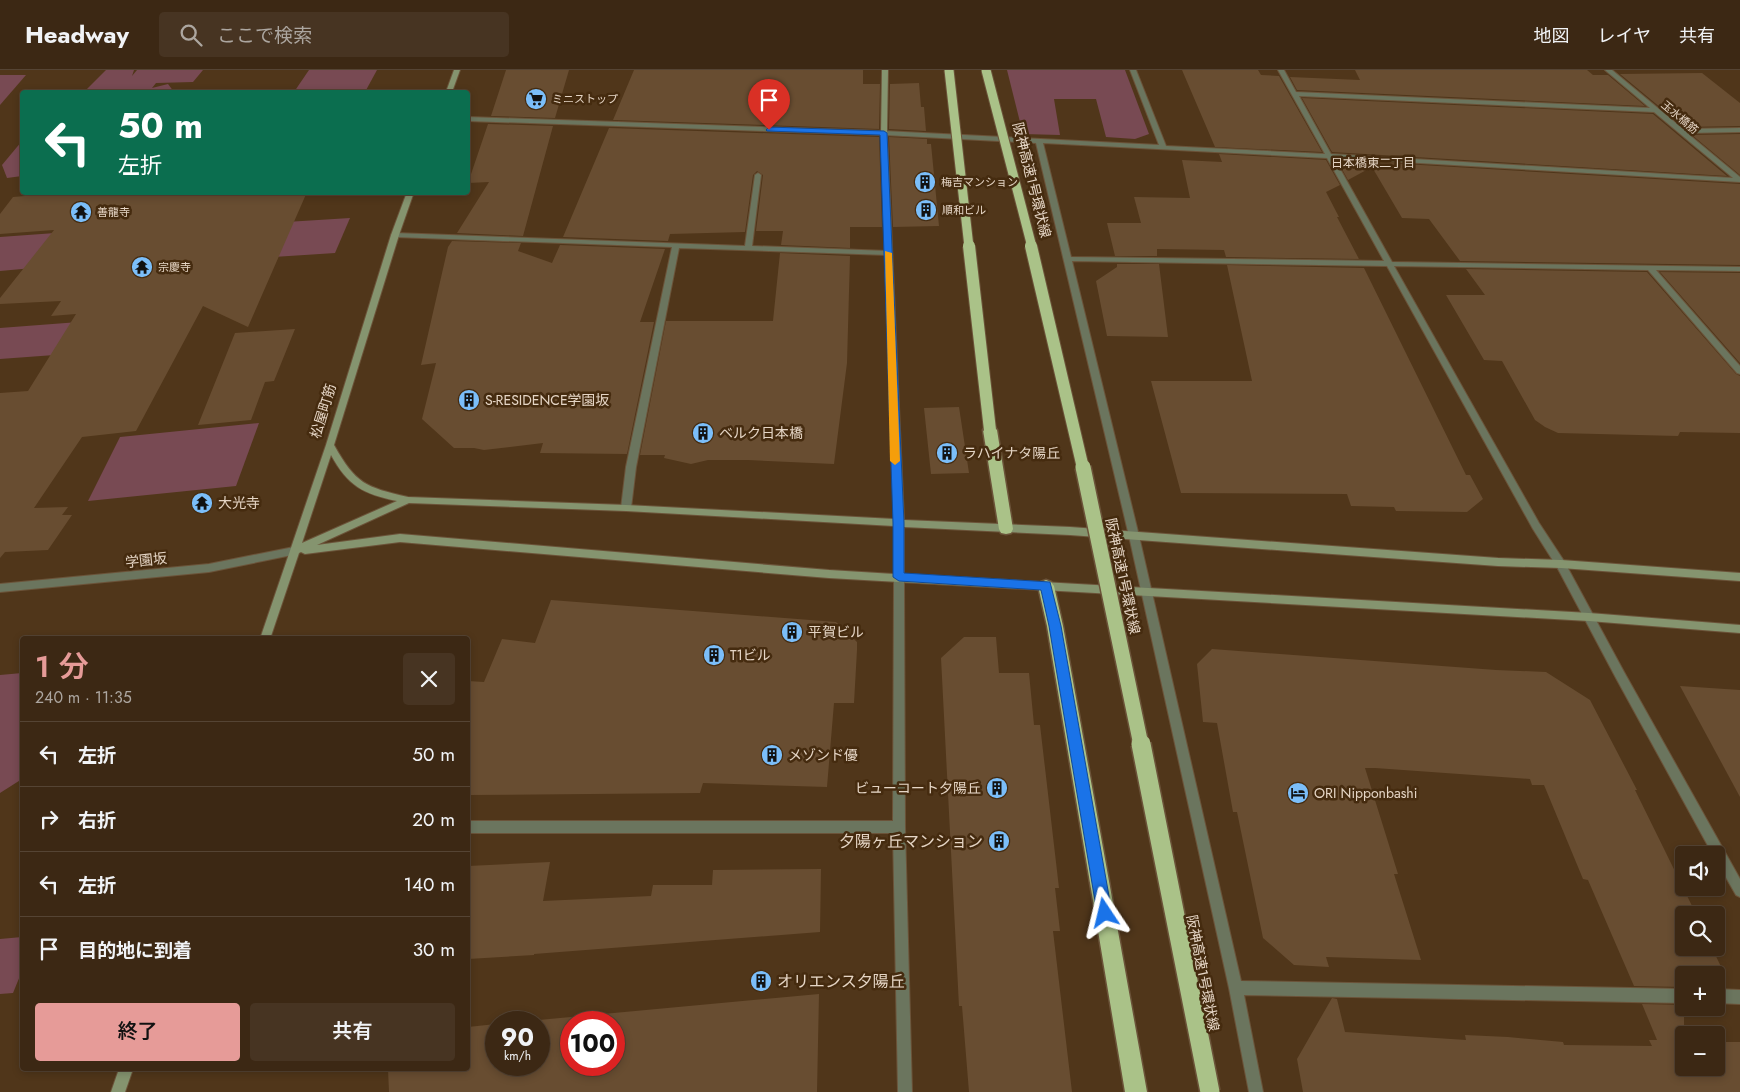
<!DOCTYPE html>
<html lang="ja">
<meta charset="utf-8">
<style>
:root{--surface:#3c2814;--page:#473422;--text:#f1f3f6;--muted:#aca6a0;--line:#554434;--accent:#e69b98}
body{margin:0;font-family:Jost,"Noto Sans JP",sans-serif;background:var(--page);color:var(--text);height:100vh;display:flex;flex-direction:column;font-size:19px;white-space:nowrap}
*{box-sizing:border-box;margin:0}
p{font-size:16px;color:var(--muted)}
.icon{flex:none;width:28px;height:28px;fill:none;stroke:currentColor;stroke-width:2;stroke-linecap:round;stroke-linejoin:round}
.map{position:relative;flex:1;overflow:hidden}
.side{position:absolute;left:20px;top:566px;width:450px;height:435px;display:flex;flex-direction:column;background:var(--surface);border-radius:5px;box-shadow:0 2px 8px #0003,0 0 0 1px var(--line)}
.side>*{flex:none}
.hud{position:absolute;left:20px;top:20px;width:450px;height:105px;border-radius:5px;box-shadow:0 2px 8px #0003,0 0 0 1px var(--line);background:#0b6e4f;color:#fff;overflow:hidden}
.buttons{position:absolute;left:1675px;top:776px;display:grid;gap:10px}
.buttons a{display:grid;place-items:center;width:50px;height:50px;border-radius:5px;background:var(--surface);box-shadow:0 2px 8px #0003,0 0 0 1px var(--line);font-size:25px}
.speed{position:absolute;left:485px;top:941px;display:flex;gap:10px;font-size:25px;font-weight:700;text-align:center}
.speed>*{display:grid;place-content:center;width:65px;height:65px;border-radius:50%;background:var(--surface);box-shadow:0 2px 8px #0003,0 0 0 1px var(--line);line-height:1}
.speed small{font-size:12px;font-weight:400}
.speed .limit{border:8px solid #d22;background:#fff;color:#111}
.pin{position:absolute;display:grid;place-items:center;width:42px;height:42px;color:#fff;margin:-51px -21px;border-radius:50% 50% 50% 0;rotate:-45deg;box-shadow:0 0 5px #0007}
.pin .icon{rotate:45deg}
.me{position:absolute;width:55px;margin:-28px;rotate:350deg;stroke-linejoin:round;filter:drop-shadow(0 0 4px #0008)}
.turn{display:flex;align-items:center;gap:18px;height:105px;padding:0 15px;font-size:22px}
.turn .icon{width:65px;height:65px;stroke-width:2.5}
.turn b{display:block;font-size:35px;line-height:42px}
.round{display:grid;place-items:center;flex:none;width:52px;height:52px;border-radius:5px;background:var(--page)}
.overview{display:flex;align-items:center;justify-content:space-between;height:85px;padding:0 15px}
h1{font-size:30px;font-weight:600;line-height:38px;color:var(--accent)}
.primary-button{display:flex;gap:10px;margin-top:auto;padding:10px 15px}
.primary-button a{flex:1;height:58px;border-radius:5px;background:var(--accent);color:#111;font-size:20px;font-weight:600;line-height:58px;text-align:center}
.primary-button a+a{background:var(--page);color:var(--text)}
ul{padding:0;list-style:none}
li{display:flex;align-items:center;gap:15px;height:65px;padding:0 15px;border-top:1px solid var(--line)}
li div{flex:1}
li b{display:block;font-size:19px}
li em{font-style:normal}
header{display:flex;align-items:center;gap:30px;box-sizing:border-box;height:70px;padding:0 25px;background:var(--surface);border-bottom:1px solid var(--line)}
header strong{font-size:24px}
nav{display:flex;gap:28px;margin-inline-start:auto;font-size:18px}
.search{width:350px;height:45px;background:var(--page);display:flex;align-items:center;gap:12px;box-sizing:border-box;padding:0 18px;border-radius:5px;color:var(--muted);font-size:19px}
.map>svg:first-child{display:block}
</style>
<header>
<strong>Headway</strong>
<div class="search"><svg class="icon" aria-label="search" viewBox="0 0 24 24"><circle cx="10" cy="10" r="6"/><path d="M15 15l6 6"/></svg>ここで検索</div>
<nav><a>地図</a><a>レイヤ</a><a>共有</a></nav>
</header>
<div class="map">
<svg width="1740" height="1022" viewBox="0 0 1740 1022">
<rect width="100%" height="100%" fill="#50361a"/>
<g fill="#784a53">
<path d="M106,0H134L132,6L137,0H203L193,12L156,13L152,18L168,14L174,22H84Z"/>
<path d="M309,0H377L365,22H294Z"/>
<path d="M1007,0H1125L1149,64L1135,69L1106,67L1096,29H1054L1060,65L1023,64Z"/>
<path d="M0,5H26L0,35Z"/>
<path d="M22,71V106L7,108L2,95Z"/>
<path d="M350,148L335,183L229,190L203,157Z"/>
<path d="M69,162L44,197L0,201V167Z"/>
<path d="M197,243L109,281L0,289V258Z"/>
<path d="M259,353L236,416L88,431L120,367Z"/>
<path d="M22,603V709L0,723V605Z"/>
<path d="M22,867V901L13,923L0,924V869Z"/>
</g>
<g fill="#684d31" fill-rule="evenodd">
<path d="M506,0H569L555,48L491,46Z"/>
<path d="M634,0H863V14H880L879,59L613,50Z"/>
<path d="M1182,0H1258L1261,5L1279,6L1322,82L1215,77Z"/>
<path d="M1355,0H1587L1593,5H1608L1645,36L1297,20L1290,7L1360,10Z"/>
<path d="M1702,3L1740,33V56L1684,57L1620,4Z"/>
<path d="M919,13L921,37H924L926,61L889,59L890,14Z"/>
<path d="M1302,28L1653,44L1727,106L1332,82Z"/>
<path d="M488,54L553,56L523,166L457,163L489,112L468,113Z"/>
<path d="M609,58L879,67L882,157H850V178L781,175L783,161H756L763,105L757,101L753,105L745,162L670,164L668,171L563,167Z"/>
<path d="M1740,64V105L1692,65Z"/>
<path d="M889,67L927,69V74H931L939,156L893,157Z"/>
<path d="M1219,84L1326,90L1340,115L1326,122L1339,147H1337L1359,189L1226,187L1224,180L1157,179V186H1115L1107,153H1141L1134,127L1190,128L1182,90L1222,92Z"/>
<path d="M1337,90L1740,114V195L1460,191L1429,149L1402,148L1372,97L1348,110Z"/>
<path d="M72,122H307L248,257L203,236L136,361L82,367L34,438L68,437L62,445H72L48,480L5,482L0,488V323L28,321L76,244L51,246L61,231L0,234V228L54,160L0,164V144L13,127Z"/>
<path d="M452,171L521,173L518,181L552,193L560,175L665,179L640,252H654L627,384L540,383L543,373L484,380L474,378H454L422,349L436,293L421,295L448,177Z"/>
<path d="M780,183L850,186L847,293L834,394L748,390H708L691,394L664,388L665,385H640L666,251H773Z"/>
<path d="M1117,194H1159L1168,267L1107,266L1096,211L1117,197Z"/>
<path d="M1227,195L1364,198L1466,405H1470L1483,429L1467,442L1396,441L1394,437L1351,436L1347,424L1181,423L1151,311H1252Z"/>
<path d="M1466,199L1647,202L1736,304L1740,306V363L1680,362L1678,366L1558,363L1545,357L1535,350L1502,291L1484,290L1446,225H1485Z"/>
<path d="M1660,202L1740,203V293Z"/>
<path d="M295,259L274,311L265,312L251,350L198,355L235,263Z"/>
<path d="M959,337L969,403L931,404L924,338Z"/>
<path d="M551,530L836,552L857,572V580L854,633H834L827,717L703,713L700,723L468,725V611L484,612L502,569L535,573Z"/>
<path d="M964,567H996L999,603H1029L1034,655H1040L1059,818H1055L1060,861H1053L1072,1022H969L962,936H959L941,588Z"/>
<path d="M1212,579L1496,600L1546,602L1590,630L1637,720H1635L1696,844L1684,845V878H1712L1725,905H1684V917L1634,916L1588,810L1583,809L1544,715H1532L1530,709L1375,698H1365L1398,804H1394L1421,890L1326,887L1329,897L1294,895L1263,868L1237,742H1233L1217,653L1203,652L1197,594Z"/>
<path d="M1680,616L1740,620V727Z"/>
<path d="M550,792L543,831L651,826L653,815H712L713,800L821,799L820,862L534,884V885L468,889V796Z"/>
<path d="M819,924L817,1022H389L388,999H468V957L496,954V995H539V952H517ZM571,952H614V995H571Z"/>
<path d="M1332,928L1337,929L1345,962L1466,970L1465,965L1508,967L1563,972L1564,975L1652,976L1649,970H1657L1642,934L1684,935V998H1716V972H1740V1022H1303L1297,989Z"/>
</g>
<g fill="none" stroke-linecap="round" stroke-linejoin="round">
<g stroke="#6b5339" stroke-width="2">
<g id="street">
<path d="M1130,0H1136L1166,76L1325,84L1278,0H1284L1296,22L1650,38L1605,0H1612L1683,59L1740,58V62L1687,63L1740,107V112L1334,88L1392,192L1740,197V201L1656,200L1740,296V304L1737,303L1648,200L1394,196L1539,453L1564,491L1624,602L1740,809V827L1736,825L1716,790V785H1713L1616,608L1557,497L1533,459L1387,196L1072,191L1139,466L1241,911L1684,919V933L1244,925L1263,1022H1249L1229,918L1129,466L1036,73L884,65L468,51V47L884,61L1159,75ZM1299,26L1654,42L1733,108L1331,84ZM1043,73L1327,88L1384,191L1071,187Z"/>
<path d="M758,103L761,105L752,176L888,181L892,183L888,185L679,178L636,397L631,438L626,441L621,438L626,397L672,177L395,167L391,165L395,163L745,176L755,105Z"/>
<path d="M294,477L299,481L297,484L209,502L0,522V514L209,494Z"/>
<path d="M899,503L903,504L904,507L905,757L912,1022H898L893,763H468V751H893L894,507L895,504Z"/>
<path d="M1716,919L1740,920V934L1716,933Z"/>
</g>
</g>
<g stroke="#6b5339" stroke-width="2">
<g id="secondary">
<path d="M454,0H460L452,22H446Z"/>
<path d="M882,0H888L887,63L904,450L1070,457L1498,488L1561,490L1740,503V511L1561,498L1498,496L1070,465L904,457V504L1589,543L1740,555V563L1589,551L829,508L400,472L305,484L301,482L299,483L270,569H260L326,375L391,165L407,122H414L399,165L334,375C356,414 365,417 408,427L626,435L894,449L881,63ZM331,385C348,416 363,424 397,431L302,473ZM409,433L626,441L894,456V504L829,500L400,464L317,475Z"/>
<path d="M119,999H133L125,1022H111Z"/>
</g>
</g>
<g stroke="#6b5339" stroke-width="3">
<g id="highway">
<path d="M990,355L995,357L997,360L1013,459L1011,463L1006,464L1001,463L999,459L983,360L985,357Z"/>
<path d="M1046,510L1051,512L1054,516L1063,556L1147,1022H1125L1047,556L1038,516L1041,512Z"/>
</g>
</g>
<use href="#street" fill="#6b755e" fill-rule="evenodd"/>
<use href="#secondary" fill="#85946f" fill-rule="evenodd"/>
<use href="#highway" fill="#aac288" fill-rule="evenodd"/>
<g stroke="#6b5339" stroke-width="11" stroke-linecap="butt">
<g id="highway-bridge-far3">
<path d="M949,0L969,177"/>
<path d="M986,0L1032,177"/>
</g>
</g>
<g stroke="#6b5339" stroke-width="14" stroke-linecap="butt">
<g id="highway-bridge-far2">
<path d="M969,176L990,360"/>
<path d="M1031,176L1083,398"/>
</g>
</g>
<g stroke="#6b5339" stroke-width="18" stroke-linecap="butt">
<path id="highway-bridge-far1" d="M1083,397L1141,675"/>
</g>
<g stroke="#6b5339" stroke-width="22" stroke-linecap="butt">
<path id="highway-bridge" d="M1141,674L1210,1022"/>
</g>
<use href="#highway-bridge-far3" stroke="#aac288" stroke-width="9"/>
<use href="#highway-bridge-far2" stroke="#aac288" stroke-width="12"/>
<use href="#highway-bridge-far1" stroke="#aac288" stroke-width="15"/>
<use href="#highway-bridge" stroke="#aac288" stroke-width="19"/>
</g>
<path fill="#1a73e8" stroke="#114b97" d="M769,57L884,61L887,63L904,453V503L1050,512L1061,556L1112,843L1110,849L1105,851L1099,849L1097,843L1049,556L1041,520L899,511L893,507V453L880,65L767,61L766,60Z"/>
<path fill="#f59e0b" d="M885,181L892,183L900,391L895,395L890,391Z"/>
<defs>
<g id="supermarket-disc" transform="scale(1.125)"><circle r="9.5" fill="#7bbef9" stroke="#452b0f"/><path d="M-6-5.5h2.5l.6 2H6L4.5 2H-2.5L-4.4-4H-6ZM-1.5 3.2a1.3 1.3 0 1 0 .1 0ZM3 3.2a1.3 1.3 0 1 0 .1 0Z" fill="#111"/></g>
<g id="building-disc" transform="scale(1.125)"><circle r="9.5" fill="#7bbef9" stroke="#452b0f"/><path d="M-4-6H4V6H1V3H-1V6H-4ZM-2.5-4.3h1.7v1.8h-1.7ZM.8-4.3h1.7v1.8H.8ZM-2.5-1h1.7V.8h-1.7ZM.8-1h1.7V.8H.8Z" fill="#111"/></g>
<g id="temple-disc" transform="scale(1.125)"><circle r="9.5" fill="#7bbef9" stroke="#452b0f"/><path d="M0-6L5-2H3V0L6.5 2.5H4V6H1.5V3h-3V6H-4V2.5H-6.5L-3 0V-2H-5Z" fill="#111"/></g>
<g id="hotel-disc" transform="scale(1.125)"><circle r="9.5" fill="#7bbef9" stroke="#452b0f"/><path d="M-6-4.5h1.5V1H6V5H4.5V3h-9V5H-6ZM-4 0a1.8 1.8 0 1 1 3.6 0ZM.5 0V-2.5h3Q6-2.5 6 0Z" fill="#111"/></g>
</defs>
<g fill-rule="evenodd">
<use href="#supermarket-disc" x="536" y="29"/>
<use href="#building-disc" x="925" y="112"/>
<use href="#building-disc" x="926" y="140"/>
<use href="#temple-disc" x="81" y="142"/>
<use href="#temple-disc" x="142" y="197"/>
<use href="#building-disc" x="469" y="330"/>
<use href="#building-disc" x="703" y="363"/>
<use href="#building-disc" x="947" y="383"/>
<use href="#temple-disc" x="202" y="433"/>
<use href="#building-disc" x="792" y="562"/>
<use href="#building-disc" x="714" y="585"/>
<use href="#building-disc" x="772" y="685"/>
<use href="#building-disc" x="997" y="718"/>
<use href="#hotel-disc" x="1298" y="723"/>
<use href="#building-disc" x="999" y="771"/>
<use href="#building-disc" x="761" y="911"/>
</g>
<g text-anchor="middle" stroke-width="5" stroke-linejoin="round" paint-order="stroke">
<g font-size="11" fill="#e5d5c5" stroke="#452b0f" text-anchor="start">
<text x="552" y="33">ミニストップ</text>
<text x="941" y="116">梅吉マンション</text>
<text x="942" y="144">順和ビル</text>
<text x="97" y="146">善龍寺</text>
<text x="158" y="201">宗慶寺</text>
</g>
<g font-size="11" fill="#e5d5c5" stroke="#452b0f">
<text transform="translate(1680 47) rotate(40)" y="4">玉水橋筋</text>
</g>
<g font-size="12" fill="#e5d5c5" stroke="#452b0f">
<text x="1373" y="97">日本橋東二丁目</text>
</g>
<g font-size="14" fill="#e5d5c5" stroke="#452b0f">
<text transform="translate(1032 110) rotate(76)" y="5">阪神高速1号環状線</text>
<text transform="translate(323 341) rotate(-73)" y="5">松屋町筋</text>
<text transform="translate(146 490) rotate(-6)" y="5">学園坂</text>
<text transform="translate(1123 506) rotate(78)" y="5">阪神高速1号環状線</text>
<text transform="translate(1203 903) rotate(79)" y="5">阪神高速1号環状線</text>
</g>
<g font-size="14" fill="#e5d5c5" stroke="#452b0f" text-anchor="start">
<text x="485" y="335">S-RESIDENCE学園坂</text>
<text x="719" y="368">ベルク日本橋</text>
<text x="963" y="388">ラハイナタ陽丘</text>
<text x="218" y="438">大光寺</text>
<text x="808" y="567">平賀ビル</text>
<text x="730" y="590">T1ビル</text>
<text x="788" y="690">メゾンド優</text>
<text x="981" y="723" text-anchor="end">ビューコート夕陽丘</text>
<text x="1314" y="728">ORI Nipponbashi</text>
</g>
<g font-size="16" fill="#e5d5c5" stroke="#452b0f" text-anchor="end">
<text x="983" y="777">夕陽ヶ丘マンション</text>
<text x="777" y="917" text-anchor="start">オリエンス夕陽丘</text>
</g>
</g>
</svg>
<div class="buttons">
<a><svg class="icon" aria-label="sound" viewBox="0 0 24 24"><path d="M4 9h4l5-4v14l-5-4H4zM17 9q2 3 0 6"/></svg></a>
<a><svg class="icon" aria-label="search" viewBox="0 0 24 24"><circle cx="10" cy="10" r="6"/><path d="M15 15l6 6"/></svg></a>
<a>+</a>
<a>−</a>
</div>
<div class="speed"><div>90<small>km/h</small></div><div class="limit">100</div></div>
<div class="pin" style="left:769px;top:60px;background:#d93025"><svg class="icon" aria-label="arrive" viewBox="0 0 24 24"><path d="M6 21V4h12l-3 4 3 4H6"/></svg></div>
<svg class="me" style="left:1105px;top:843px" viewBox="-20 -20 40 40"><path d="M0-17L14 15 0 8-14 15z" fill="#1a73e8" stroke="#fff" stroke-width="4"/></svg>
<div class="hud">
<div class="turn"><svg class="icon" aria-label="left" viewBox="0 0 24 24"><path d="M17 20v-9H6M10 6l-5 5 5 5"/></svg><div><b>50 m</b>左折</div></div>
</div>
<section class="side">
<div class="overview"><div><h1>1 分</h1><p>240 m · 11:35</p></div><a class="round"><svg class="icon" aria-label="close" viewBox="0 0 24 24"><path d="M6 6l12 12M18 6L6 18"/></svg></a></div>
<ul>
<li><svg class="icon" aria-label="left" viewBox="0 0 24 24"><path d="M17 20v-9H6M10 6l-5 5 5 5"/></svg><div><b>左折</b></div><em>50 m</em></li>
<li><svg class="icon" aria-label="right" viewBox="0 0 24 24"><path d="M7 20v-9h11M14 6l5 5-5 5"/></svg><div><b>右折</b></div><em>20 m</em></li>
<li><svg class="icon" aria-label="left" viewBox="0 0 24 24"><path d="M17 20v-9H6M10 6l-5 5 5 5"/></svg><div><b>左折</b></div><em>140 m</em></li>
<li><svg class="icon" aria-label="arrive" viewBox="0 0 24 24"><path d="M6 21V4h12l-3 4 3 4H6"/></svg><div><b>目的地に到着</b></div><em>30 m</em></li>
</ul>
<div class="primary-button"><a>終了</a><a>共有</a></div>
</section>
</div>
